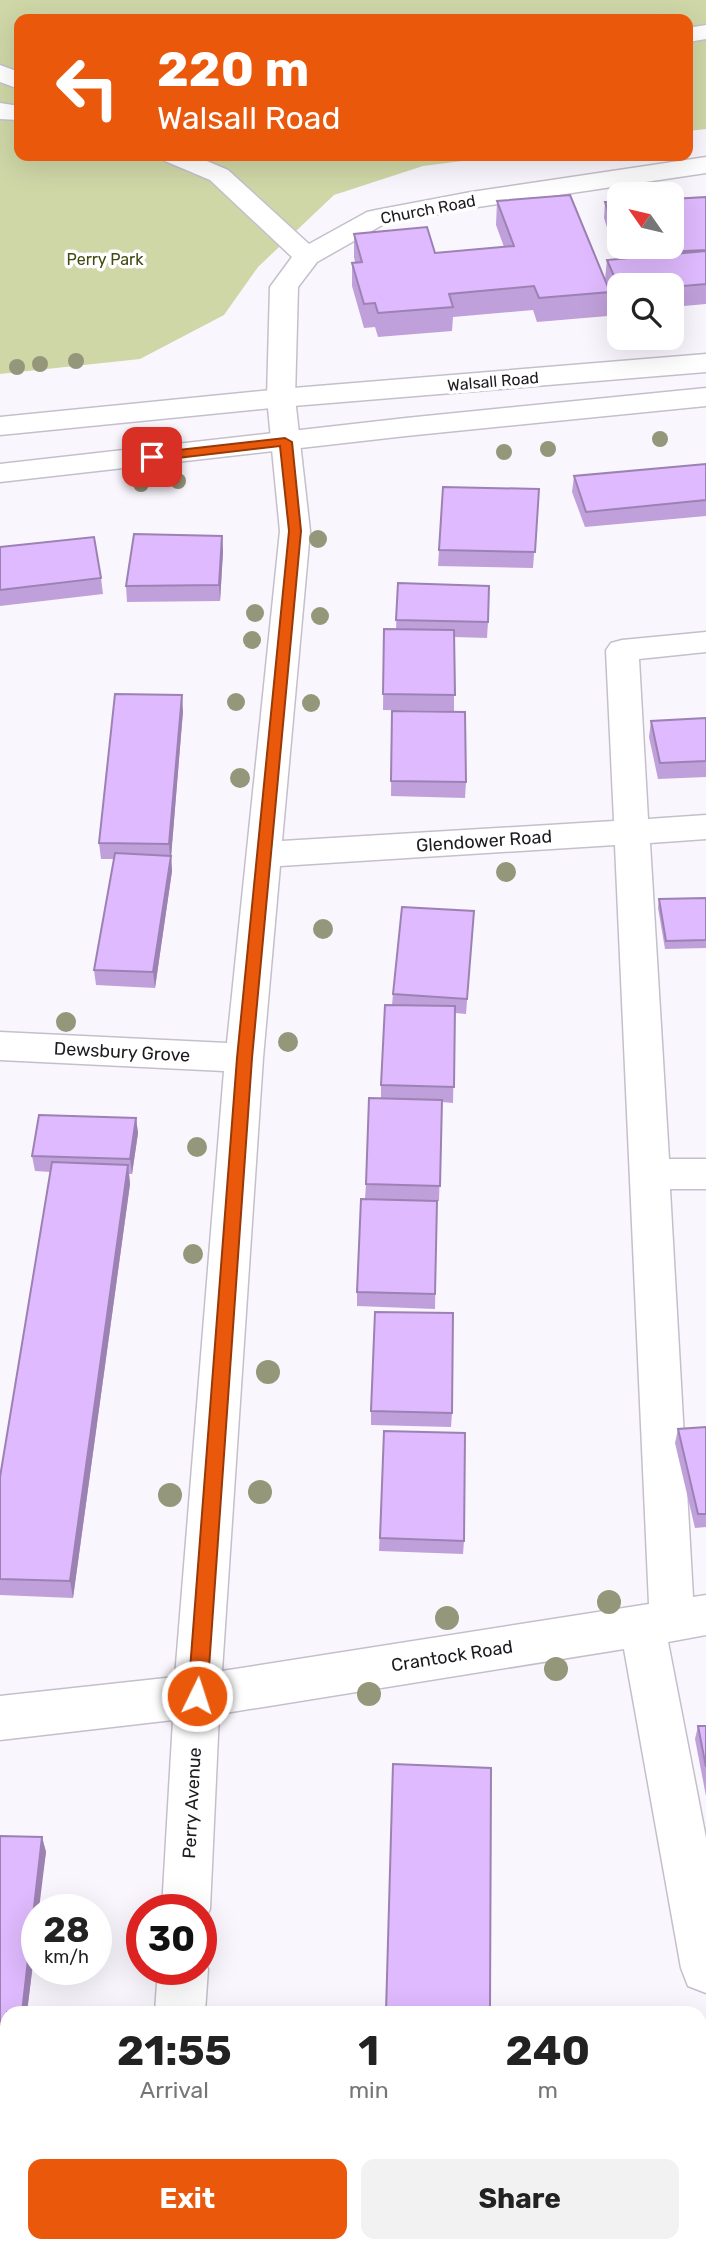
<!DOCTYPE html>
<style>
:root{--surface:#fff;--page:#f2f2f2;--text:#222;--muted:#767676;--accent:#ea580c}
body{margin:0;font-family:Rubik,sans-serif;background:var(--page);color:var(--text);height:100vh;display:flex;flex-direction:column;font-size:26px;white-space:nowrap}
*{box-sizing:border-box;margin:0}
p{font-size:23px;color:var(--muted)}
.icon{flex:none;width:38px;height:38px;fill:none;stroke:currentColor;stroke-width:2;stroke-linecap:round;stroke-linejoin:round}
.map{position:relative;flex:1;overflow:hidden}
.drawer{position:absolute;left:0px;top:2006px;width:707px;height:247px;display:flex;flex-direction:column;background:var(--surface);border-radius:21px 21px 0 0;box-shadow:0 7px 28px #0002}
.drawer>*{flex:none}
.hud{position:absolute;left:14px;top:14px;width:679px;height:147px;border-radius:14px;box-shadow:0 7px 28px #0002;background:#ea580c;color:#fff;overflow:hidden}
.needle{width:46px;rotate:304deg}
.tools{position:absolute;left:607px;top:182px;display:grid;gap:14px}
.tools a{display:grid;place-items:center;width:77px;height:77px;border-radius:14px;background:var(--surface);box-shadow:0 7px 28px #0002;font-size:35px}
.speed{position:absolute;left:21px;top:1894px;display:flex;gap:14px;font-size:35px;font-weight:700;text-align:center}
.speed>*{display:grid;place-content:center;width:91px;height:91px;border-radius:50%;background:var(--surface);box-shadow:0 7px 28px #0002;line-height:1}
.speed small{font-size:18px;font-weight:400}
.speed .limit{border:10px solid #d22;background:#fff;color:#111}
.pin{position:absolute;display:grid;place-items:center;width:60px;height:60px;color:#fff;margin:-30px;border-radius:14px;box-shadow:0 4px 10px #0006}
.me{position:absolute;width:77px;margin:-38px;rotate:4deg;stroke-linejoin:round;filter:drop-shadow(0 0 5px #0008)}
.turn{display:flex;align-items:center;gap:24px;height:147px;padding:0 28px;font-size:32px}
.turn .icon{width:91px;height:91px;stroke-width:2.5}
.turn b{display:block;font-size:49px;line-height:60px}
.eta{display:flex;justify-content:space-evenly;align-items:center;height:119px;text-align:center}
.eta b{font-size:42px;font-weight:700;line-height:49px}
.primary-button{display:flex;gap:14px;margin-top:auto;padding:14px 28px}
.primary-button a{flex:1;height:80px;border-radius:14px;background:var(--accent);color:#fff;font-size:28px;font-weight:700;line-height:80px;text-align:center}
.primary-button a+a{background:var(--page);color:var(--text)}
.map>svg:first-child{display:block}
</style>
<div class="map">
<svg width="706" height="2251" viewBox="0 0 706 2251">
<rect width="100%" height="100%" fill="#faf6fd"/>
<g fill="#cfd7a7">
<path d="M0,0H706V129L688,131V19H19V156H502L423,166L334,195L258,267L224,315L140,359L0,374Z"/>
<path d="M706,2134V2251H0V2210L7,2209V2245H700V2135Z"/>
</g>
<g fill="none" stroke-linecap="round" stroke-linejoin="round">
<g stroke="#c5bfcb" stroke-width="3">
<g id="minor">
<path d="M706,25V39L688,42V28Z"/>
<path d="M0,65L19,72V89L0,82Z"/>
<path d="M0,103L19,106V120L0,119Z"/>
<path d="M161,156H195L228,170L309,244L367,212L376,210L471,192L706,157V173L471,208L384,224L317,262L298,287L295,398L310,531L282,841L614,821L606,650L611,643L622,640L706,632V652L639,659L648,819L706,815V839L650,843L669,1159H706V1189H670L693,1597L706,1595V1635L668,1642L706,1838V1993L688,1986L681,1968L624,1649L219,1714L210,1909L201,1927V1909H162L173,1720L0,1740V1696L175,1677L224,1071L0,1060V1032L227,1043L280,531L267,398L270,287L292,257L210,180L165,161ZM615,845L649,1604L222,1671L263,1058L280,866Z"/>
<path d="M201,1953L208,1969L205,2012H155L158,1969H201Z"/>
<path d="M139,2245H193L192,2251H138Z"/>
</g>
</g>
<g stroke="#c5bfcb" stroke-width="3">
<g id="highway">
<path d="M706,354V372L281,407L0,435V417L281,389Z"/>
<path d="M706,388V406L406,436L0,482V464L406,418Z"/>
</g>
</g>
<use href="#minor" fill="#fff" fill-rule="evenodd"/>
<use href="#highway" fill="#fff" fill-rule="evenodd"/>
</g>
<g fill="#95977a">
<circle cx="76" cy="361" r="8"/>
<circle cx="40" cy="364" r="8"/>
<circle cx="17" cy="367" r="8"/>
<circle cx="660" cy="439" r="8"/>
<circle cx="548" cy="449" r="8"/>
<circle cx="504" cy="452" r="8"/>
<circle cx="178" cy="481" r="8"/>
<circle cx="141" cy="484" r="8"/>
<circle cx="318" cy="539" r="9"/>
<circle cx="255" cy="613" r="9"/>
<circle cx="320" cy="616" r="9"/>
<circle cx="252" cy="640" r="9"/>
<circle cx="236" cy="702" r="9"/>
<circle cx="311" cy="703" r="9"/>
<circle cx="240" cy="778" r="10"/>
<circle cx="506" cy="872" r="10"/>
<circle cx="323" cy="929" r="10"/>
<circle cx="66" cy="1022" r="10"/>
<circle cx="288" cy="1042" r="10"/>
<circle cx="197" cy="1147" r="10"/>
<circle cx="193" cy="1254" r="10"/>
<circle cx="268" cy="1372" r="12"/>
<circle cx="260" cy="1492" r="12"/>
<circle cx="170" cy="1495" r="12"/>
<circle cx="609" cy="1602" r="12"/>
<circle cx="447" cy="1618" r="12"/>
<circle cx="556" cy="1669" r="12"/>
<circle cx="369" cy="1694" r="12"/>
</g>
<g fill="#c0a0da">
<path d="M706,197V304L672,307V285H620V311H618L610,292L608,316L537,322L533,310L453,317L452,331L378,337L375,327L364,328L352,286V263L355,262L354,257V234L435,253L504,247L496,225L497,201L605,279L607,260L617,259L604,218L605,202Z"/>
<path d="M706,464V516L585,527L572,492L574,476Z"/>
<path d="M539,489L533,568L438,566L439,550Z"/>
<path d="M222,536L223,552L220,601L127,602L126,586Z"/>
<path d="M0,547L101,578L103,594L0,606Z"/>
<path d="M398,583L488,622L487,638L454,637V711L383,710L384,629H396Z"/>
<path d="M183,711L171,856L172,871L155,988L96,985L94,970L114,859H101L99,843Z"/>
<path d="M392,711L466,782L465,798L391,796Z"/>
<path d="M706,718V777L658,779L649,737L651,721Z"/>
<path d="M706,898V948L665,949L658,908L659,899Z"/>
<path d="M474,911L466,1014L455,1013L453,1103L442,1102L439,1201H437L435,1309L357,1306V1292L365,1199L366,1184L381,1098V1085L392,1005L393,994Z"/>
<path d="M136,1118L138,1133L132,1174H129L130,1184L73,1598L0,1595V1477L51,1172L35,1171L32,1156Z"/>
<path d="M371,1411L452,1413L451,1427L371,1425Z"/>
<path d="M706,1427V1527L695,1528L675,1443L678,1429Z"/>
<path d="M384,1431L464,1541L463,1554L379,1551Z"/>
<path d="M698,1726H706V1796L695,1739Z"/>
<path d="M0,1836L42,1837L46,1852L37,1909V1931L27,2012H7V2173H0Z"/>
</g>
<g fill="#9c82b2">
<path d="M222,536L223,552L220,601L219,585Z"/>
<path d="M182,695L183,711L171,858V856L172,871L155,988L153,972L170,859L169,844Z"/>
<path d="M136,1118L138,1133L132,1174L130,1159Z"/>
<path d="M128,1165L130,1184L73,1598L70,1581Z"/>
<path d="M42,1837L46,1852L39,1909H37V1931L27,2012H22Z"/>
<path d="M7,2140V2168L5,2162Z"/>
</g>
<g fill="#dfbafe" stroke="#9c82b2" stroke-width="2">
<path d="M570,195L610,292L539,298L534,286L449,294L453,307L378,313L375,303L364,304L352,263L362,262L354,234L427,227L435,253L514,246L497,201Z"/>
<path d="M706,197V250L622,254L605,202H620V247H672V199Z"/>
<path d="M706,251V284L672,287V285H620V290L607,260Z"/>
<path d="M706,464V500L586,512L574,476Z"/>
<path d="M443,487L539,489L535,552L439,550Z"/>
<path d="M134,534L222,536L219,585L126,586Z"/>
<path d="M94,537L101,578L0,590V547Z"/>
<path d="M398,583L489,586L488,622L396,620Z"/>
<path d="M384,629L454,630L455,695L383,694Z"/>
<path d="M115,694L182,695L169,844L99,843Z"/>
<path d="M392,711L465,712L466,782L391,781Z"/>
<path d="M706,718V761L660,763L651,721Z"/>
<path d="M115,853L171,856L153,972L94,970Z"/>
<path d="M706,898V940L666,941L659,899Z"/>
<path d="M402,907L474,911L467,999L393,994Z"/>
<path d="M385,1005L455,1006L454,1087L381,1085Z"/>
<path d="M369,1098L442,1100L440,1186L366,1184Z"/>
<path d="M39,1115L136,1118L130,1159L32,1156Z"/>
<path d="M52,1162L128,1165L70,1581L0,1579V1477Z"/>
<path d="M361,1199L437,1201L435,1294L357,1292Z"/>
<path d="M375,1312L453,1313L452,1413L371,1411Z"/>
<path d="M706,1427V1514H698L678,1429Z"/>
<path d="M384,1431L465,1433L464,1541L380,1538Z"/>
<path d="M698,1726H706V1767Z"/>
<path d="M393,1764L491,1768L490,2012H386Z"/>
<path d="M0,1836L42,1837L22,2012H7V2140L5,2162L0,2161Z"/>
</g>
<path fill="#ea580c" stroke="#983908" stroke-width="2" d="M285,438L292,442L301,531L252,1058L207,1696L204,1702L197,1705L190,1702L188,1696L237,1058L289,531L280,446L152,461L146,457L152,453Z"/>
<g text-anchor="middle" stroke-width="7" stroke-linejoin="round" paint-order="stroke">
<g font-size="16" fill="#1e1b20" stroke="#fff">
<text transform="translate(428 209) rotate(-11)" y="6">Church Road</text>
<text transform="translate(493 381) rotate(-5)" y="6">Walsall Road</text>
</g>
<g font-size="16" fill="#43490f" stroke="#fff">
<text x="105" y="265">Perry Park</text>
</g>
<g font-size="18" fill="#1e1b20" stroke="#fff">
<text transform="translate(484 841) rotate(-4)" y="6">Glendower Road</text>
<text transform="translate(122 1052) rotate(3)" y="6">Dewsbury Grove</text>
<text transform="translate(452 1656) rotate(-9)" y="6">Crantock Road</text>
<text transform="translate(192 1803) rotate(-87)" y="6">Perry Avenue</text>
</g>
</g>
</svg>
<div class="tools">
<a><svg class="needle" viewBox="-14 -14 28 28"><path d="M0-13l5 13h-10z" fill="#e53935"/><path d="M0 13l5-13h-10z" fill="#767676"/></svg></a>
<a><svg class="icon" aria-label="search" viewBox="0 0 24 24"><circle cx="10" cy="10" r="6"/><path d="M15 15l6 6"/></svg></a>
</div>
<div class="speed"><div>28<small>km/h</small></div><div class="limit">30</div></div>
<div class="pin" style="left:152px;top:457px;background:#d93025"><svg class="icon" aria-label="arrive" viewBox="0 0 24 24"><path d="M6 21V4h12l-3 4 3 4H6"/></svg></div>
<svg class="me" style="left:197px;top:1696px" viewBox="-20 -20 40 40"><circle r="17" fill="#ea580c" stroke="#fff" stroke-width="3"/><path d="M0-11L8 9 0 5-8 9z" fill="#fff"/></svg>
<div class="hud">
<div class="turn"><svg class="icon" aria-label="left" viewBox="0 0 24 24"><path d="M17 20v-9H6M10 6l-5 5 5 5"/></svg><div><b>220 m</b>Walsall Road</div></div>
</div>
<section class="drawer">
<div class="eta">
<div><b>21:55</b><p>Arrival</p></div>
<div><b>1</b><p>min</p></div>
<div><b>240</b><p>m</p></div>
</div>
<div class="primary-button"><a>Exit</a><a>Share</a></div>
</section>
</div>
